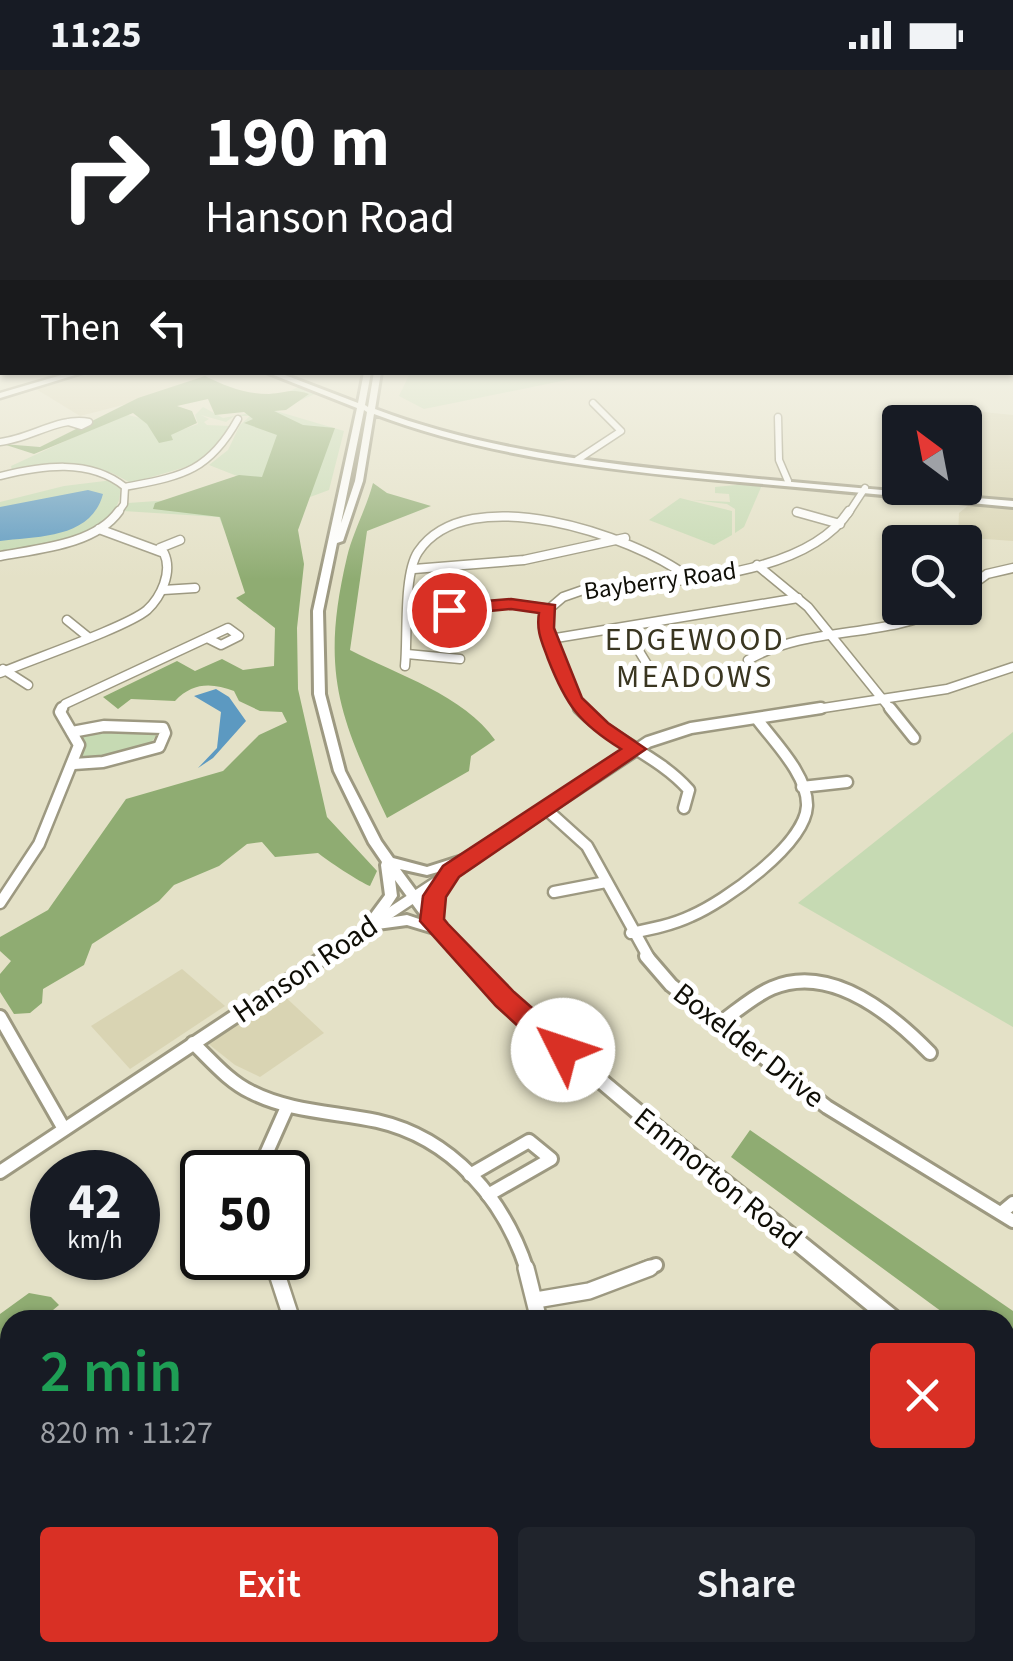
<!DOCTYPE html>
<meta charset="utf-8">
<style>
:root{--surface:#171b24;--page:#20242c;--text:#f1f3f6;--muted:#9ea1a6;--accent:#d93025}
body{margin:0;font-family:"Source Sans 3",sans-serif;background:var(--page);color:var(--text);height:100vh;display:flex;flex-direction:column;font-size:38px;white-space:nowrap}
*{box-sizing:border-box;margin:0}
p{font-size:32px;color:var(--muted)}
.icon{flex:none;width:55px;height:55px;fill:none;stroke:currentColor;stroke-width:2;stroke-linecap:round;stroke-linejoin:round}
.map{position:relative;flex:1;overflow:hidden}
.drawer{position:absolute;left:0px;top:1240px;width:1015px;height:352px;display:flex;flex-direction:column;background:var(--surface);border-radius:30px 30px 0 0;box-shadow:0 2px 8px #0004}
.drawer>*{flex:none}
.guide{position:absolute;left:0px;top:0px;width:1015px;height:305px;box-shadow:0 2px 8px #0004;background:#202124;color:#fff;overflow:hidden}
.needle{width:65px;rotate:328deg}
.controls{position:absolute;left:882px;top:335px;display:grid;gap:20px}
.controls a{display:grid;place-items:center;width:100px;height:100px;border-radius:10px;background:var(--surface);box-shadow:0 2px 8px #0004;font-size:50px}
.speed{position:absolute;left:30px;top:1080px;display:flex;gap:20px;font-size:50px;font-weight:700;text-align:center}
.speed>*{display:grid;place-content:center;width:130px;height:130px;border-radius:50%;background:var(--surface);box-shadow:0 2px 8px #0004;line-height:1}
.speed small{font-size:25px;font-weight:400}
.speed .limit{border:5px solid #111;border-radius:15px;background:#fff;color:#111}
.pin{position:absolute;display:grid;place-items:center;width:85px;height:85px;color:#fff;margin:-42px;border:5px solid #fff;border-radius:50%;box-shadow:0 2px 10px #0007}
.me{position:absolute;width:110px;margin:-55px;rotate:311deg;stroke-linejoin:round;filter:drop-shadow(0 0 8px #0008)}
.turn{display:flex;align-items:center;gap:35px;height:210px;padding:0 40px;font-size:45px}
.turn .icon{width:130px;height:130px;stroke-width:2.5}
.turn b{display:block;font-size:70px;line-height:85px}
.then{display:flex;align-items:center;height:95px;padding:0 40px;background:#0003;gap:20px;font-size:38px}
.round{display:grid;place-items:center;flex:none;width:105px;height:105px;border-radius:10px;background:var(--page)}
.headline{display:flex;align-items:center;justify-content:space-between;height:170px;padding:0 40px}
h1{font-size:60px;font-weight:600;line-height:75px;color:#1e9e55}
.primary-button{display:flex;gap:20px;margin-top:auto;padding:20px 40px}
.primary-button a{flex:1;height:115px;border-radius:10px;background:var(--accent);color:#fff;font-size:40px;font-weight:600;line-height:115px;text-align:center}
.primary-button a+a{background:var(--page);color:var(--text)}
.status{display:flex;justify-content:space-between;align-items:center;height:70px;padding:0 50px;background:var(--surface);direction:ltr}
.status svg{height:28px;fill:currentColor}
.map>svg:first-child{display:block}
</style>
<div class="status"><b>11:25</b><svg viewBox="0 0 49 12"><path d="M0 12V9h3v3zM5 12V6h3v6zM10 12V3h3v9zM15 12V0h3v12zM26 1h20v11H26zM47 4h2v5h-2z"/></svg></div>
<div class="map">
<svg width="1013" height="1591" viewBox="0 0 1013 1591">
<rect width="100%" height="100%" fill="#e4e1c7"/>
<g fill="#d9d4b3">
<path d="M94,303H215L146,329L80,346L36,319Z"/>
<path d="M943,338L1013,345V431L954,425L953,418H965V352H943Z"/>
<path d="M970,434L1013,438V471L958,467L959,443Z"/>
<path d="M182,899L225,936L130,999L91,956Z"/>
<path d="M280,922L324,963L260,1007L235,995L206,972Z"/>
</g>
<g fill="#c6dab3">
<path d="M410,303L595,302L596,304L424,339L399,326Z"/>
<path d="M298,317L315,324L276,341L344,361L329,420L224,459L219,447L123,441L128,433L171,430L237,406L209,395L228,380L240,355L250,346H234L226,352L201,345L209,349L204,352L207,355L230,356L203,392L131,413L112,403L72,395L12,401L11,396L124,344L184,359L198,354L195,345L203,337L223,348L245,344Z"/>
<path d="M113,410L120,418C124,467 34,475 0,482V432L64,416Z"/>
<path d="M743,410L774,413L762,415L744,457L735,463V439L727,434L692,430L730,432L729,424L715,423V417L736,415Z"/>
<path d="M680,428L732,441V465L714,475L649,450Z"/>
<path d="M147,660L157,664L149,676L144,674L97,690L80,687L83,661Z"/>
<path d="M1013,662V957L798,833Z"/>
</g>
<g fill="#8fac72">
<path d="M205,306C225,316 245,324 269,324C286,323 292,318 309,324L286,340L274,341L303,355L335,358L298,460L304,494L297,558L298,619L327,747L377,801L370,816C361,813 325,789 318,783L275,787L262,772L247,774L219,796L174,815L159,831L92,874L84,895L43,919L42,933L30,943L14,944L0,922V904L11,891L0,881V867L48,840L126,729L223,701L259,665L287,652L282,642L260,641L239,631L234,621C212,613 193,612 175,631L131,629L118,639L103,627L177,591L195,601L222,589L243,600L274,596L275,558L236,528L245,523L220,447L153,439L155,433L239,405L262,407L277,365L244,353L253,349L244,342L215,345L208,329L177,336L192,341L197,353L171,365L173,370L159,373L147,354L133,343L34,384L3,374L40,377L138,328Z"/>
<path d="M373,413L387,423L431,436L367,461L350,580C396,604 465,626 495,670L471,686L469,701L387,748C339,646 320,602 347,487C353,462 366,439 373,413Z"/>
<path d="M750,1060L1013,1241V1291L1005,1286V1250H953L731,1087Z"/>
<path d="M29,1223L51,1227L59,1235L41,1250H10V1272L0,1278V1244Z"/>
<path d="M80,1583H243L248,1591H85Z"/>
</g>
<g fill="#5c99c1">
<path d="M88,420L103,424C91,469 38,466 0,471V437Z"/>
<path d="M216,619L229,627L246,651L213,688L198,698L217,678L221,642L194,626Z"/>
</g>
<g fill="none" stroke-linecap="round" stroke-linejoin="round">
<g stroke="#9d9981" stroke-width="9">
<g id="minor-far4">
<path d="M778,347L779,390L788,411"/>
<path d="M0,372C30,369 60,346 89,352L81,356L68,352"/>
<path d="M577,390L621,361L593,333"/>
<path d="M0,406C42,396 89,388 125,417"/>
<path d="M125,417C181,406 208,403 238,349"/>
<path d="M797,442L804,444"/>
<path d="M117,444L124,434L125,417"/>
<path d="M848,444L865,418"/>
</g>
</g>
<g stroke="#9d9981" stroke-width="11">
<g id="minor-far3">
<path d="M797,442L840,454"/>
<path d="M160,478L180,470"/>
<path d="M0,486C37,479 95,475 119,441"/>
<path d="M757,495L808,537L892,641"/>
<path d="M414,499L524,490L625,468"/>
<path d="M163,520L195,518"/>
<path d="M965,520L987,504L1013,498"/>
<path d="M411,541L511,534L549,539"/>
<path d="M67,550L88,567"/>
<path d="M625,558L653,604"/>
<path d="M550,569L798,528"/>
<path d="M407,584L460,589"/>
<path d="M748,590C809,555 882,569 945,538"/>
<path d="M405,596C408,568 403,505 418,482C467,408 634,466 688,507"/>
<path d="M3,599L28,615"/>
<path d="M0,603C30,590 127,557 147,540C161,527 173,502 164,483L99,459"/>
<path d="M61,641L65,634L228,558L239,566L221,575L207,568"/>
<path d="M581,641C563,610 543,575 549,539L563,527L583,520C658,511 803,511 849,441"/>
<path d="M804,641L947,619L1013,597"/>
</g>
</g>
<g stroke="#9d9981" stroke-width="15">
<g id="minor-far2">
<path d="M579,638C612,671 658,685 689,720L684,738"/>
<path d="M890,638L914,668"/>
<path d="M72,662L104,656L163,658L165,663L159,677L103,692L74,694"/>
<path d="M802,717L847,712"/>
<path d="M546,739L587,776L649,888"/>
<path d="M554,822L606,812"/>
<path d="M0,833L39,774L79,675L60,642L62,638"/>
<path d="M631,863C651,859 672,855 691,846C724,832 805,775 807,736C808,705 774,672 757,649"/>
<path d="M322,888L648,672L691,658L821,638"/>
</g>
</g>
<g stroke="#9d9981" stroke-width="18">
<g id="minor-far1">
<path d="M646,886L671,915L827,1037L1013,1151"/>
<path d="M0,947L64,1059"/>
<path d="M720,953C737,941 753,926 772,918C831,893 892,944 930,983"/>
<path d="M193,973C211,990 228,1011 251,1022C290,1042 335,1042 377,1051C452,1068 504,1129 527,1200"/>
<path d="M0,1102L326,886"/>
<path d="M258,1102L287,1037"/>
<path d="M470,1105L529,1071L551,1089L488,1125"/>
<path d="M1001,1143L1013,1133"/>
<path d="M272,1188L276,1200"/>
<path d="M643,1200L656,1195"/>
</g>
</g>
<g stroke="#9d9981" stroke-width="20">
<g id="minor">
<path d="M275,1198L292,1250"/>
<path d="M526,1198L539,1250"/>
<path d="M536,1230L589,1221L650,1198"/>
<path d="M0,1557L10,1581"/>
<path d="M350,1582L355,1591"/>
<path d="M633,1582L641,1591"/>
<path d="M391,1591L398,1582"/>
</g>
</g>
<g stroke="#9d9981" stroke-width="6">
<g id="major">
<path d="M266,302H277L358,333L364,302H371L365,335L368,337L374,302H381L375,339C494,384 623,396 748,408C836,416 925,424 1013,431V437C922,428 831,420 740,412C617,401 490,388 374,344L363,411L343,471L337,473L323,541L325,624L345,701L381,771L393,788L427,797L474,782L480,786L478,789L453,797L457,801L444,820L439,849L483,898L545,955L668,1058L900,1244L903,1250H880L658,1068L534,963L474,905L437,864L407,855L370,860L365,858L363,855L365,852L385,825L381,795L382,792L369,773L334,701L314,624L313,541L357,338ZM364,340L367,342L355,411L341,453ZM400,799L427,805L445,800L432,819L428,837ZM395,810L425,851L407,845L382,849L397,826Z"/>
<path d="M1005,1324L1013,1327V1347L1005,1344Z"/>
</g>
</g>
<g stroke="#9d9981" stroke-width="5">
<path id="highway" d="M72,302H85L0,328V323Z"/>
</g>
<use href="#minor-far4" stroke="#fff" stroke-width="6"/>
<use href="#minor-far3" stroke="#fff" stroke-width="8"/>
<use href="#minor-far2" stroke="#fff" stroke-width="10"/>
<use href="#minor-far1" stroke="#fff" stroke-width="12"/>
<use href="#minor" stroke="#fff" stroke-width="15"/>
<use href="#major" fill="#fff" fill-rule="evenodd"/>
<use href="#highway" fill="#fff" fill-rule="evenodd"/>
</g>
<linearGradient id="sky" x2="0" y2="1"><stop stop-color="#70a9d8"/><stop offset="0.56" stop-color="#f3f2e6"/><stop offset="1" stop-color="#f3f2e6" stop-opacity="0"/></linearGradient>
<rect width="1013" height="509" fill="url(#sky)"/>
<path fill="#d93025" stroke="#8d1f18" stroke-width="2.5" d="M511,529L555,535L554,558L582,628L608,653L646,679L459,807L446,827L444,849L448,854L514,922L572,973L576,980L563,991L553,988L496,936L420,851L423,826L443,796L621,679C579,653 566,635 548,589C542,572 536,561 539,543L511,539L449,545L440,540L449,534Z"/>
<g text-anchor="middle" stroke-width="10" stroke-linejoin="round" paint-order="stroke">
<g font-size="25" fill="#0f0e06" stroke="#fff">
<text transform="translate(660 510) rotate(-8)" y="9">Bayberry Road</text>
</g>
<g font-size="30" fill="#0f0e06" stroke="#fff">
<text transform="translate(305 899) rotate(-34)" y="10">Hanson Road</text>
<text transform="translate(749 975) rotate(38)" y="10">Boxelder Drive</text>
<text transform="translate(718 1108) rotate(39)" y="10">Emmorton Road</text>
</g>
<g font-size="32" letter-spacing="2.5" fill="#3a3621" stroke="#fff">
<text x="695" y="580">EDGEWOOD<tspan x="695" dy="37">MEADOWS</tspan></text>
</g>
</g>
</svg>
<div class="controls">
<a><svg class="needle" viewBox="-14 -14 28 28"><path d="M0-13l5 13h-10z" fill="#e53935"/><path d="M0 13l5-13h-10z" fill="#9ea1a6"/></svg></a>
<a><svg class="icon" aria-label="search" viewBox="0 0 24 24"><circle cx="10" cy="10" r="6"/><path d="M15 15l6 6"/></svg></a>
</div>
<div class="speed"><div>42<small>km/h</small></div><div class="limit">50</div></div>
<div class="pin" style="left:449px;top:540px;background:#d93025"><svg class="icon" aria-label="arrive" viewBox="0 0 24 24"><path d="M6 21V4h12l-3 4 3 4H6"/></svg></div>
<svg class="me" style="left:563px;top:980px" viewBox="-20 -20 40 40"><circle r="19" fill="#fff"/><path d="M0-13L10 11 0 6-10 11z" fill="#d93025"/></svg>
<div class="guide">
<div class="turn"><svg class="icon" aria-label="right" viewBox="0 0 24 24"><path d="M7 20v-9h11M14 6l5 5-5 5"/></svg><div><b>190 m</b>Hanson Road</div></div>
<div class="then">Then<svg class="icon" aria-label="left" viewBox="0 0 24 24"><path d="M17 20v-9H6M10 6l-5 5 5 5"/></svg></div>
</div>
<section class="drawer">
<div class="headline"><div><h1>2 min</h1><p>820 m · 11:27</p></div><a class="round" style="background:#d93025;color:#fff"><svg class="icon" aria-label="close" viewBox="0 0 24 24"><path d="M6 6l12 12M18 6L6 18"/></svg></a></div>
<div class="primary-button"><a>Exit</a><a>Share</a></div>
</section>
</div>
